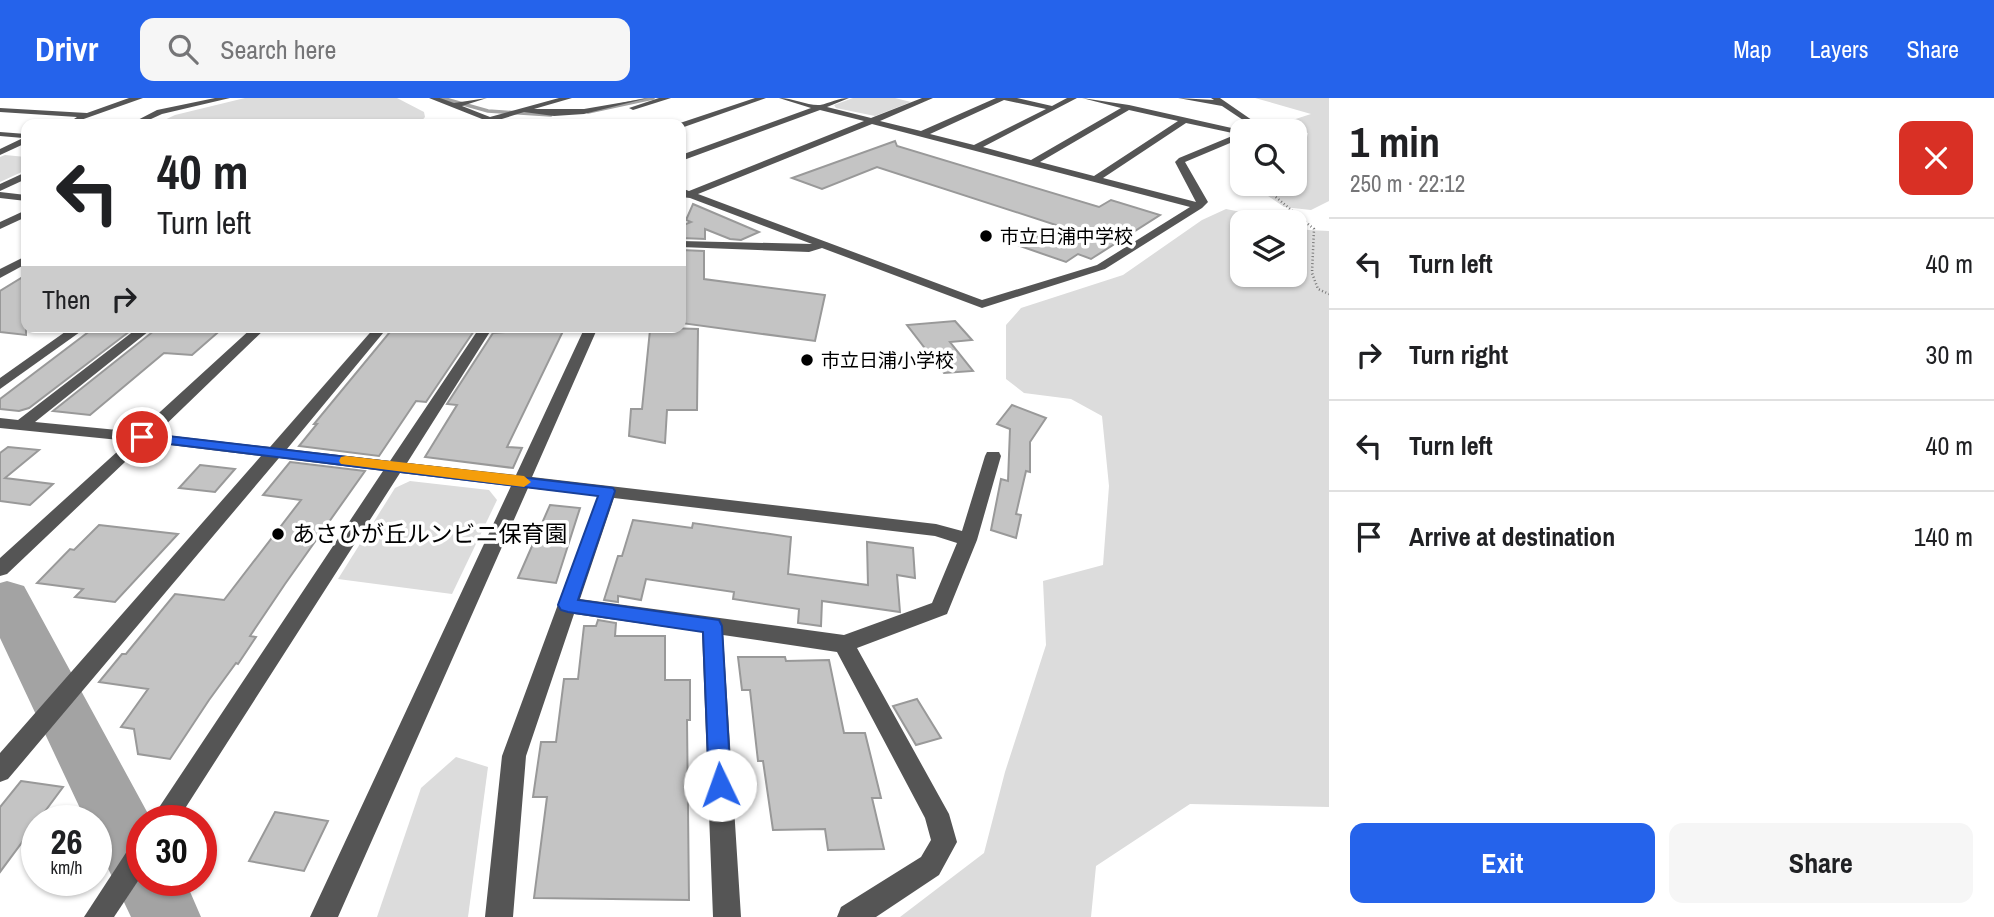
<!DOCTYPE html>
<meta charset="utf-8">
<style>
:root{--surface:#fff;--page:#f6f6f6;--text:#202124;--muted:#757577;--line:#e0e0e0;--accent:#2563eb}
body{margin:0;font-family:"Archivo Narrow","Noto Sans JP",sans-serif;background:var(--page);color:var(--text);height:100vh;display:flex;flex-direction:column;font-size:26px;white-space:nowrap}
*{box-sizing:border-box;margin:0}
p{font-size:23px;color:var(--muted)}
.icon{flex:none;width:38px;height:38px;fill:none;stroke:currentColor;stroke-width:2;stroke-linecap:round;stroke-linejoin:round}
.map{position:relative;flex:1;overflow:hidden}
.sheet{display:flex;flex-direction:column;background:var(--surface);width:665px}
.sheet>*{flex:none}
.guide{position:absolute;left:21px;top:21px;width:665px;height:214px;border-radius:14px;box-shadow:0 2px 5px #0004;background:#fff;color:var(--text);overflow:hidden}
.fabs{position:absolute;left:1230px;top:21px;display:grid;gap:14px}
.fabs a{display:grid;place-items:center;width:77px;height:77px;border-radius:14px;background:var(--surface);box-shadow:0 2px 5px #0004;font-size:35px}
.speed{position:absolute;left:21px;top:707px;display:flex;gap:14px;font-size:35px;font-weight:700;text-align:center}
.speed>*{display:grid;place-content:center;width:91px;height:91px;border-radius:50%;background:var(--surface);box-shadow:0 2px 5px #0004;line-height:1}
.speed small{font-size:18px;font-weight:400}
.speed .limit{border:10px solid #d22;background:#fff;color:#111}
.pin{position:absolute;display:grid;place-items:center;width:60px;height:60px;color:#fff;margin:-30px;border:4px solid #fff;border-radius:50%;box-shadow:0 2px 7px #0007}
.me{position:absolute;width:77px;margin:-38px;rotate:357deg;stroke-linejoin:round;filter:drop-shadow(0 0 5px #0008)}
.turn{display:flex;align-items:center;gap:24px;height:147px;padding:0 21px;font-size:32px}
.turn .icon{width:91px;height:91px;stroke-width:2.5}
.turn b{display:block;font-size:49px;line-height:60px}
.then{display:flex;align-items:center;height:66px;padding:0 21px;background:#0003;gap:14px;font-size:26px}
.round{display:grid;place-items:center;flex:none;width:74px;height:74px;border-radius:14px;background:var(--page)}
.summary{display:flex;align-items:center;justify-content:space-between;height:119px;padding:0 21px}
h1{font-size:42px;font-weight:700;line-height:52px}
.action{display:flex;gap:14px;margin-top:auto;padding:14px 21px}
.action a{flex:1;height:80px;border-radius:14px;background:var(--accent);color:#fff;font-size:28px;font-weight:700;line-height:80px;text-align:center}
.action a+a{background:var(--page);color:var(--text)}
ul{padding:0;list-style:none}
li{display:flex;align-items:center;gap:21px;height:91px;padding:0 21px;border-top:2px solid var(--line)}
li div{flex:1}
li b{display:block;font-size:26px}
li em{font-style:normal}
header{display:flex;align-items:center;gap:42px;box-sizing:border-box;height:98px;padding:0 35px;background:var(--accent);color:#fff}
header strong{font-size:33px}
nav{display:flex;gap:38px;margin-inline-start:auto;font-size:24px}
.search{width:490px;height:63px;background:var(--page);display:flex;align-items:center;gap:18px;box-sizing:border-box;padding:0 24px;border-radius:14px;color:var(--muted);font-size:26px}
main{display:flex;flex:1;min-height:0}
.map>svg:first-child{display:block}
</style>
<header>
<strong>Drivr</strong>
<div class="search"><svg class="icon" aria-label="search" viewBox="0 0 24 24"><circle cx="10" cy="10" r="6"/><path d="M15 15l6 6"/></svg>Search here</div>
<nav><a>Map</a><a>Layers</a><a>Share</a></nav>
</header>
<main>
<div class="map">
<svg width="1329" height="819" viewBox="0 0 1329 819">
<rect width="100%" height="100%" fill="#fff"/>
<g fill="#dcdcdc">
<path d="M245,0H397L424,14L425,19L419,26H156L175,17Z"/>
<path d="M853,0H895L911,4L875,18L836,10L834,7Z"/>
<path d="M1255,0H1329V103L1311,112L1284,109L1251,86H1295V50L1305,47L1308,35L1277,27L1311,16Z"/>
<path d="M5,57L26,59V72L0,84V59Z"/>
<path d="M1226,111L1291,124H1242V177H1295V126L1308,132L1329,133V709L1190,706L1096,768L1091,819H900L984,755L1005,674L1046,547L1043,483L1103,467L1109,388L1102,318L1071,301L1024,295L1006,281V227L1021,210L1123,177L1202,122Z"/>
<path d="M410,383L489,392L497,402L452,496L338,481L395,390Z"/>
<path d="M456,659L488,669L468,819H377L421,690Z"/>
</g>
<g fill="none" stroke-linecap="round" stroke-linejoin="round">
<g stroke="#a3a3a3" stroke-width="3.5">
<path d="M442,0L488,13L551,17"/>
<path d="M588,14L653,0"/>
</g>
<path fill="#a3a3a3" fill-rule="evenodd" d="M7,483L24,488L152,723H142V782H185L201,819H131L96,745V723H86L0,540V485Z"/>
</g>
<g fill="#c4c4c4" stroke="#999" stroke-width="2">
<path d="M895,43L897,48L1099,109L1111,102L1160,117L1091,161L1078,156L1066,164L1020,148L1056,127L877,69L822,91L792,80Z"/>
<path d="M693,106L759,134L741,142L730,141L705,131V141L681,140V128L691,124L686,122Z"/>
<path d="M681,152L704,153V181L825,197L815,243L681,225Z"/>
<path d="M26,177V237L0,234V193Z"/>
<path d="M955,223L972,242L950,244L973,273L944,275L907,227Z"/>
<path d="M95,229L134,230L29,310L19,313L0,311V301Z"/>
<path d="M169,229H224L192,257L164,255L90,317L53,313L155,232L165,233Z"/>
<path d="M394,229L474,233L426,304L416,303L379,358L299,348L317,326H314Z"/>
<path d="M508,229H565L507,349L522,350L513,370L425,359L457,307L447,306L493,235L505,234Z"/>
<path d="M668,230L698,231L697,312H667L665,345L629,338L631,311H642L650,232H668Z"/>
<path d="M1012,307L1046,320L1030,344V374L1026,373L1016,416L1021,417L1016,440L991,432L1001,381L1008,383L1010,331L997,326Z"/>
<path d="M8,349L39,352L5,380L53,386L30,407L0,403V355Z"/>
<path d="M290,364L365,373L285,486L250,538L256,539L238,566L236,565L209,602L170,661L138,656L134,631L121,629L148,591L99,584L122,556H126L175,496L224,502L301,402L263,397Z"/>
<path d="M200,367L235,371L215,394L179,390Z"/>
<path d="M550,407L580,410L556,485L518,480Z"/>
<path d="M633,422L692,430L693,425L791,439L788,476L868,487L867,444L913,450L915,480L897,477L900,514L822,503L821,528L798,525L799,511L733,501L734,494L646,481L641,502L618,498V504L604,502L618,458H622Z"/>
<path d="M99,427L178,436L115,504L75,499L83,491L37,485L70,451L74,452Z"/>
<path d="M598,522L616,525L615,538H665V582H690V622H687L689,802L534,800L547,699H533L541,644H556L564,581H578L584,528H596Z"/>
<path d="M738,559H785L786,563L829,562L844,635H865L881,700H872L884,751L828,752L825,731L773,732L763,663H758L750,592H742Z"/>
<path d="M917,601L941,640L916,647L893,608Z"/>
<path d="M21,683L63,689L0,774V709Z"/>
<path d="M275,714L328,723L304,773L249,763Z"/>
</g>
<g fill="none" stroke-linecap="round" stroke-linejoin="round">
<path stroke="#777" stroke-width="2" stroke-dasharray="1 2" stroke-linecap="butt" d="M1261,86L1267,92"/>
<path stroke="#777" stroke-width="2.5" stroke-dasharray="1 2.5" stroke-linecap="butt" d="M1265,90L1314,131L1312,175L1318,191L1329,196"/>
<g fill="#555" fill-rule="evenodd">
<path d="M129,0H143L78,23L74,21L77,19L0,14V10L87,15Z"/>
<path d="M215,0H230L162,16L140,26H130L157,12Z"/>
<path d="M429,0H440L454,5L487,0L462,8L490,19L559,0H572L534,11H584L648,0L584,16L554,18L524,14L492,24L468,26L482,21Z"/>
<path d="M659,0H671L633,12L629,10Z"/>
<path d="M755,0H766L684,29L677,26Z"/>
<path d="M779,0C793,0 808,8 820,7C830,5 838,0 849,0L827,9L871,20L922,0H933L880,23L921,33L996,0H1017L1052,8L1067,0H1077L983,49L1031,62L1121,10L1082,0L1129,7L1245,33H1242V40L1185,64L1208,104L1202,110L1105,171L982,210L822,150L809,154L681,149V143L812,146L690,100L681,99V90L689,93L864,23L820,12L681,63V57L811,10ZM1004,2L1046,11L974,47L930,36ZM1129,12L1178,23L1094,78L1040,64ZM1186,25L1237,36L1179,60L1175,64L1196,104L1103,80ZM872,26L1190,109L1097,167L982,202L698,96Z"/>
<path d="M1178,0L1214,2L1211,0H1220L1262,29L1257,33H1248L1252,28L1222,8Z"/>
<path d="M0,34L26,36V45L0,57V51L23,40L0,38Z"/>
<path d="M26,74V81L0,93V86Z"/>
<path d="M0,94L26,97V103L0,100Z"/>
<path d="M26,112V119L0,131V124Z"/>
<path d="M26,158V166L0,180V171Z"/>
<path d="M72,229H87L0,291V280Z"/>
<path d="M139,229H154L35,324L138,334L253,229H267L156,336L270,349L375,229H388L287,351L390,363L480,229H493L407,365L516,377L585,229H598L532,379L936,426L962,433L985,358L987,354H999L1001,358L977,442L947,516L857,550L949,716L957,744L939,777L876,819H837L841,809L921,759L931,742L925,720L837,554L723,537L741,819H713L702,534L574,516L526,658L513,819H485L502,658L598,398L528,390L338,819H310L511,388L400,375L177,723H150L383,373L279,360L8,681L0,684V655L261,358L146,344L7,476L0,478V460L129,343L0,330V320L18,322ZM614,400L935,438L957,445L932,505L844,537L580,501Z"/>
<path d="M142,740V777L114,819H84L133,744Z"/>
</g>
</g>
<path fill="#2563eb" stroke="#184099" stroke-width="2" d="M142,335L613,390L615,393L578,502L719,522L722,528L731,687L728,694L720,697L712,694L709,687L703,534L568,514L561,512L558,507L598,398L137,342L135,339Z"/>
<path fill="#f59e0b" d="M346,358L524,378L531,384L524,389L341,366L339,363L341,359Z"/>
<g fill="#000" stroke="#fff" stroke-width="2.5">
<circle cx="986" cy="138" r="7"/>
<circle cx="807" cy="262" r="7"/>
<circle cx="278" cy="436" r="7"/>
</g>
<g text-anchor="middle" stroke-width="7" stroke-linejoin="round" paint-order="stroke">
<g font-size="19" fill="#000" stroke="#fff" text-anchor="start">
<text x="1000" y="145">市立日浦中学校</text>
<text x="821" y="269">市立日浦小学校</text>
</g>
<g font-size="23" fill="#000" stroke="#fff" text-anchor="start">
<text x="292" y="444">あさひが丘ルンビニ保育園</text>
</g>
</g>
</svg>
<div class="fabs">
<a><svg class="icon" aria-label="search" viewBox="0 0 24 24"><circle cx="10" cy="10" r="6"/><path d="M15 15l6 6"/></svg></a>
<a><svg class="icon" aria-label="layers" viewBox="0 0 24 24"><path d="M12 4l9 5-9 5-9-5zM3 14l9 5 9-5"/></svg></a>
</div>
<div class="speed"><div>26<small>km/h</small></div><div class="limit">30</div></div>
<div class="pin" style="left:142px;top:339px;background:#d93025"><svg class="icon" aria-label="arrive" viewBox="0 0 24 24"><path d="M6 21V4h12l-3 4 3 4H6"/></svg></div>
<svg class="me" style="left:720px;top:687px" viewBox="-20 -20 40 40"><circle r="19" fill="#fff"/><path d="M0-13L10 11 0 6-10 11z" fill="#2563eb"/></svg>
<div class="guide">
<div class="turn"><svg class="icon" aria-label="left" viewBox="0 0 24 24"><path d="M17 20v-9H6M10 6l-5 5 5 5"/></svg><div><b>40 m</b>Turn left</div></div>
<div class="then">Then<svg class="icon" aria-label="right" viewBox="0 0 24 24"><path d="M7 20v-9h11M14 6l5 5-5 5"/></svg></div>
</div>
</div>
<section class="sheet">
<div class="summary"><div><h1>1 min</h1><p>250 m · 22:12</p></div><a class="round" style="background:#d93025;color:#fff"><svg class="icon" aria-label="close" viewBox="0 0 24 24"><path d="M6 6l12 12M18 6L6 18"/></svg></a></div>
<ul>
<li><svg class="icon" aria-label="left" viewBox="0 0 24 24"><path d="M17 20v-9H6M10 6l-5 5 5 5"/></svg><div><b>Turn left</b></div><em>40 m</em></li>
<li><svg class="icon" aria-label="right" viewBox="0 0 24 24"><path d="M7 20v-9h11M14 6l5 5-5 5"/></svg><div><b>Turn right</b></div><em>30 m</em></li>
<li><svg class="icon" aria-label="left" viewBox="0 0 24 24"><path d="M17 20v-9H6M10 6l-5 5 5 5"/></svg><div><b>Turn left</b></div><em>40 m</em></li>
<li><svg class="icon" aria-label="arrive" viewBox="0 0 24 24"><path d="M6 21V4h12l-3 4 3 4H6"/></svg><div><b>Arrive at destination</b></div><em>140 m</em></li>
</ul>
<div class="action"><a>Exit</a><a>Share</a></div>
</section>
</main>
